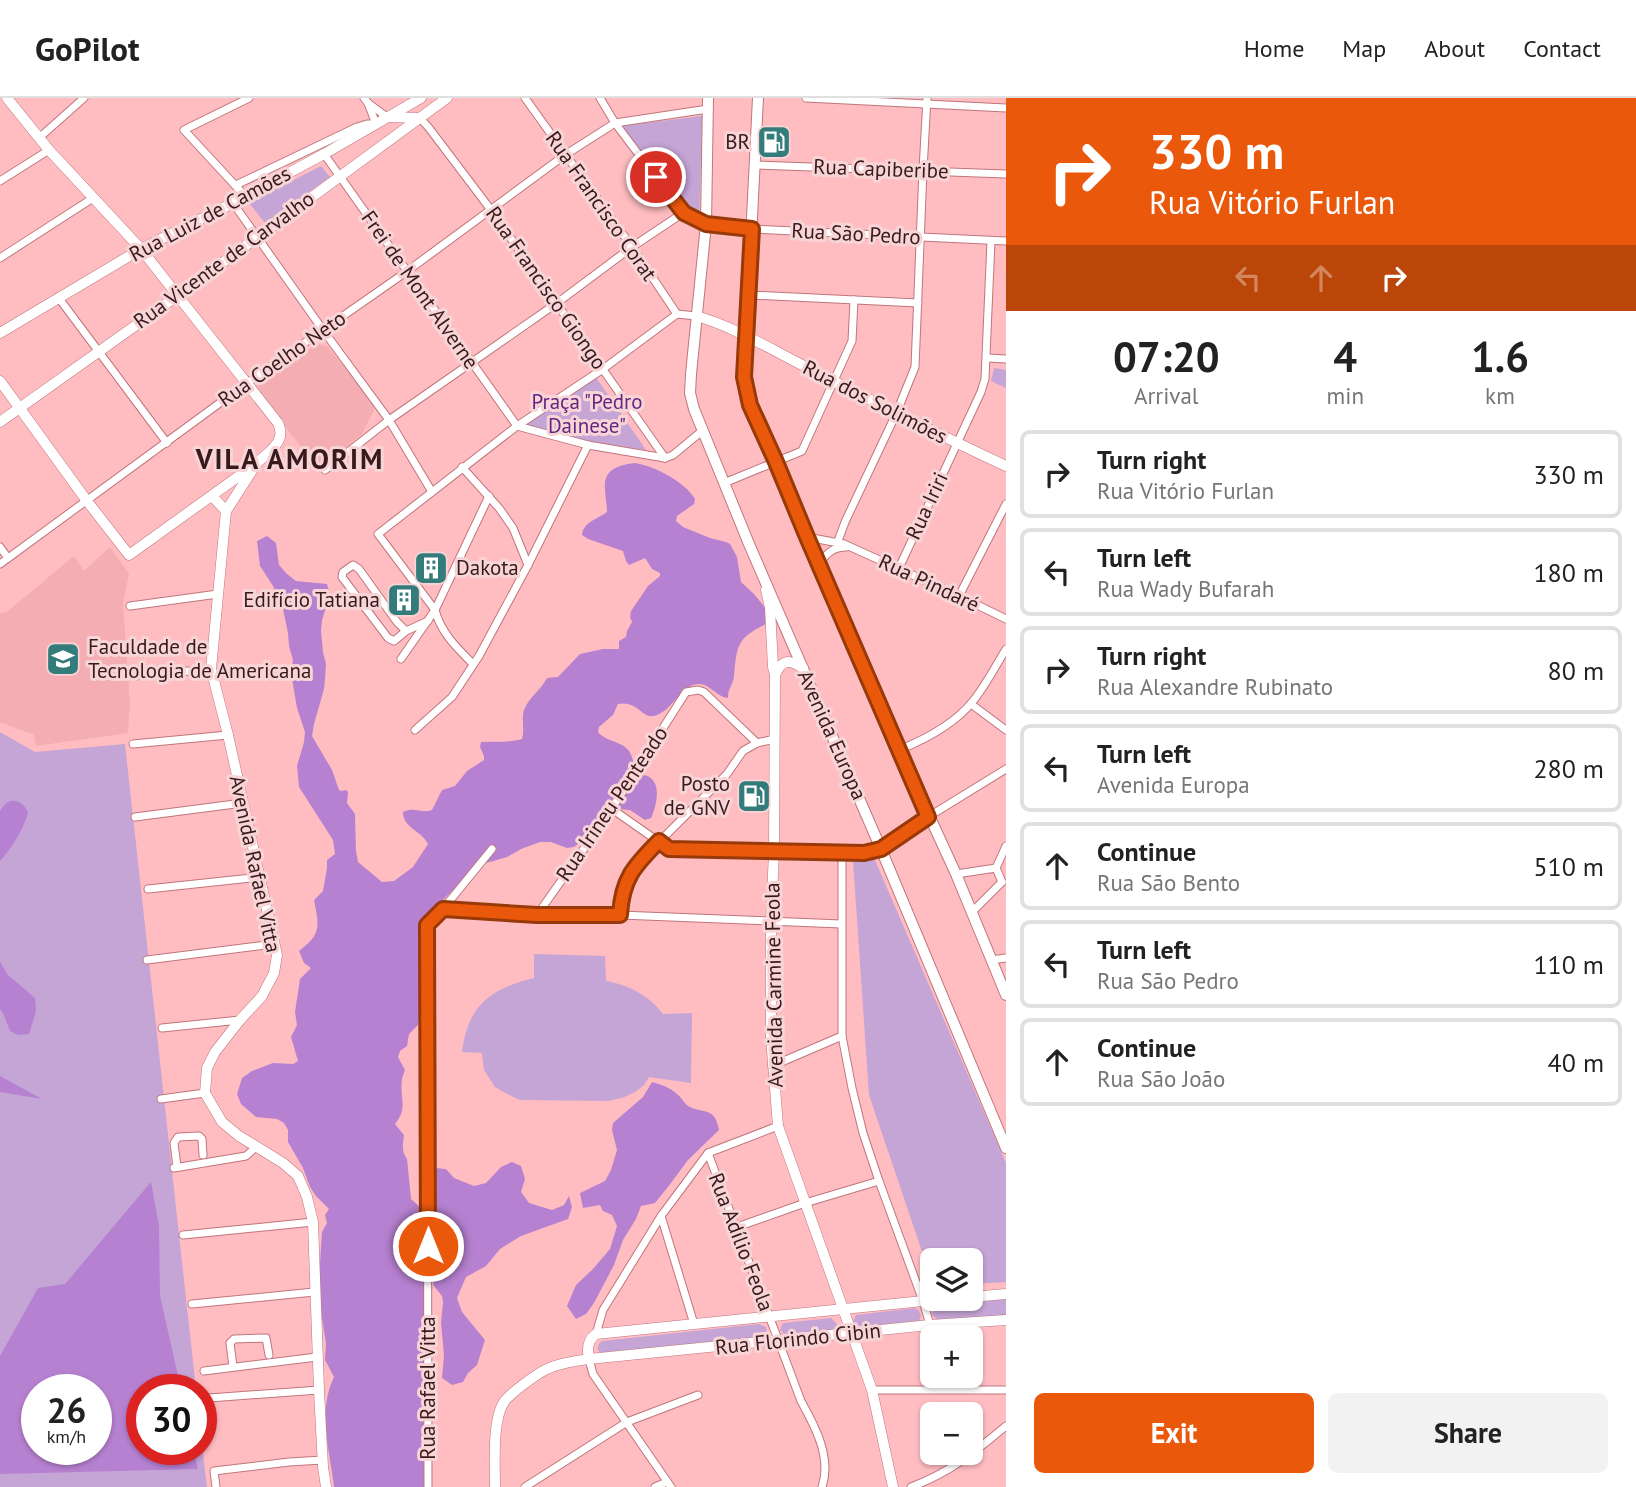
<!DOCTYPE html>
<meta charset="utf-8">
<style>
:root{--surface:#fff;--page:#f2f2f2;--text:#222;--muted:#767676;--line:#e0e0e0;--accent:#ea580c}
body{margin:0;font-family:"PT Sans",sans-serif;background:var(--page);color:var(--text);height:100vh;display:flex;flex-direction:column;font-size:26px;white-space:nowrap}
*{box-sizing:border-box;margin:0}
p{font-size:23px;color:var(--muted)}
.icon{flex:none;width:38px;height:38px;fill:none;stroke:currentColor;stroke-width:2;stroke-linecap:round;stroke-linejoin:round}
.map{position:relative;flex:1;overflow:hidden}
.details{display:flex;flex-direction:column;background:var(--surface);width:630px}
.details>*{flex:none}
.banner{background:#ea580c;color:#fff;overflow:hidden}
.controls{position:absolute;left:920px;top:1150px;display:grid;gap:14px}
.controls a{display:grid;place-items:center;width:63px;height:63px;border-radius:10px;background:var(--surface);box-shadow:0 2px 5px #0004;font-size:35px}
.speed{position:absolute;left:21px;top:1276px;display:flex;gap:14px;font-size:35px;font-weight:700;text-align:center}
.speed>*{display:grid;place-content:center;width:91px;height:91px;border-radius:50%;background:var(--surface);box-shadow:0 2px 5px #0004;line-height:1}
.speed small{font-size:18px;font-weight:400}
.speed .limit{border:10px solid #d22;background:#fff;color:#111}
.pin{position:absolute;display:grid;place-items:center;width:60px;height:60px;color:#fff;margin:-30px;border:4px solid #fff;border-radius:50%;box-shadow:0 2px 7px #0007}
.me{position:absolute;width:77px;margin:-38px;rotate:0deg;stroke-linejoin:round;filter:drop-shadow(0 0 5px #0008)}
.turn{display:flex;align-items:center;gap:24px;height:147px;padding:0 28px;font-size:32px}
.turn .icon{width:91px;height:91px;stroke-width:2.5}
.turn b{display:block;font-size:49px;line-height:60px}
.lanes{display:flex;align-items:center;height:66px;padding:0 28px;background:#0003;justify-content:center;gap:35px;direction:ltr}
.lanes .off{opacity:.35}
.eta{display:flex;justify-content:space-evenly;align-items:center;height:119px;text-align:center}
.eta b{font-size:42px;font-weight:800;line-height:49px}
.button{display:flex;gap:14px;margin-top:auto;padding:14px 28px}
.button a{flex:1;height:80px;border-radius:10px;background:var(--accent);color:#fff;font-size:28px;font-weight:800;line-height:80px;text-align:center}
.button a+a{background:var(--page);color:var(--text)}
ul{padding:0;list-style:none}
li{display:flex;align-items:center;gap:21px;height:88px;margin:0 14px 10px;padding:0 14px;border:4px solid var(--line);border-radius:10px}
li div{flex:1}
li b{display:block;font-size:26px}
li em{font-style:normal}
header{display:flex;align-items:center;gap:42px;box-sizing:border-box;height:98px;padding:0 35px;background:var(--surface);border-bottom:2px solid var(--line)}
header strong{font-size:33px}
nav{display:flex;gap:38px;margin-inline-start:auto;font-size:24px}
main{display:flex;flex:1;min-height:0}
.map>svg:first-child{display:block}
</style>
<header>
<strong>GoPilot</strong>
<nav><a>Home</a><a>Map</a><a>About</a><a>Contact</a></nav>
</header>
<main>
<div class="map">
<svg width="1006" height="1389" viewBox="0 0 1006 1389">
<rect width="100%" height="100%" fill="#ffbdc2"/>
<g fill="#f4adb2">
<path d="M317,246L327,248L376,308L362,336L339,354H333L317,369L254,289Z"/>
<path d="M110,449L129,476L123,506L130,606L128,635L36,648L34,637L0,624V516L8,513L74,458L84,473Z"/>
</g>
<g fill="#c5a4d6" fill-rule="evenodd">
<path d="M702,18L699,127L677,117L620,28Z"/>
<path d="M321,68L330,79L265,125L249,105Z"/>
<path d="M994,270L1006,272V290L991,283Z"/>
<path d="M595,278L646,352L555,338L523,327Z"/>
<path d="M0,634L35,654L125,646L196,1291L142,1292V1351H201V1340L207,1389H0ZM37,1292H96V1351H37Z"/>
<path d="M874,760L1006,1065V1184L971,1186V1162H933V1186L869,997L853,763Z"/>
<path d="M534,856L605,858L606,883C629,887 649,897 663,916L692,915L691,985L649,979L644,987L635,994L622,1000L608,1003L520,1002L505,995L495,989L484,972L482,955L462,954C468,907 490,891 534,880Z"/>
<path d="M1006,1200V1217L938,1223L932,1216L935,1208Z"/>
<path d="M915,1210L919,1213L921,1218L918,1225L858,1230L853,1224L856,1217Z"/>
<path d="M831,1220L837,1226L835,1234L785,1237L780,1232L783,1225Z"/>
<path d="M759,1226L766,1229L767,1234L765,1239L603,1256C596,1253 596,1248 602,1243Z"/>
</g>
<g fill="#b781d1" fill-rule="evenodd">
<path d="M635,365C655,368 685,384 695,401L694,406L677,418L676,423L683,429L710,440L726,444L730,446L737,459L741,484L754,496L771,517L768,525C737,540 737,546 734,578C733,587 728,590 728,600C717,599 709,585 698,586C680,587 672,615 653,618C642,620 637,602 618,606L613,617L599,629L598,634C609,647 629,641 633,663C634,670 630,679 631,687L644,677C663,681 657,707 651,720L645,722L630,712L617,711L598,724L583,742L574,749L567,750L551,744H540L521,751L507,759L483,766L468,777L437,808L428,825L422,843L420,856L425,883L418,927L409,936L407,948L400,953L398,959L405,972C395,994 411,1007 395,1026L404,1037C403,1046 401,1053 407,1061L411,1101L421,1110L430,1102L432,1082L435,1070L446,1071L454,1080L474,1088L486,1085L501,1069L512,1064L521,1068L525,1081L521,1094L529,1105L552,1112L564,1107L569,1098L572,1109L568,1121L521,1138L500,1151L486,1168L466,1179L457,1200L462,1214L485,1242L477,1267L468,1275L463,1284L452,1287L442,1280L444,1257L441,1225L443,1204L442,1198L434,1188L425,1139L423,1160L425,1213L424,1389H334C330,1353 317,1314 334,1279L325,1262L326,1246L320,1207L318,1176L320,1165L322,1134L327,1125L325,1117L329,1111L316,1098L310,1089L303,1070L288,1044V1032L284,1025L277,1021L256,1019L241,1006L237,996L242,980L252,973L273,965L293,966L298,963L291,939L297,927L295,914L300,881L311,870L304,865L299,853C322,836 319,828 314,802L323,793L327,770V762L335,756L333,742L299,689L297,668L304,644L305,634L297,610L291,575L293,562L289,548L288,535L283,511L273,488L260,468L257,443L267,438L276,445L279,467L287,476L296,483L327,486L330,497L322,522L321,533L323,554L326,566L325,581L324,591L314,626L312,638L332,672L339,692L341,693L346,692L348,694L347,705L355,716L356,753L358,764L382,784L394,783L413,769L428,746C422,733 403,730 403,714C415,708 421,716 432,712L442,692L455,688L467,673L484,662V658L480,649L481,644C495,643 509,645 522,641C525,631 521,622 524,612C529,599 541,592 547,580L558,579L580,556L603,551H619V543L626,539L627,533L632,524L630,519L631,513L648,488L660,478V475L652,471L645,460L629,467L626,463L623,453L588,441L582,437C583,424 598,421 607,414C607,406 605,399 605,391C603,371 619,367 635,365Z"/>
<path d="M10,703C19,702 24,706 28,715C22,734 13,748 0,763V713L5,706Z"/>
<path d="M0,864L8,877L35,900L36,913L29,936L18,937L10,933L3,915L0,911Z"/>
<path d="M0,978L42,1001L0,994Z"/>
<path d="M652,984C662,987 670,989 678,997C682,1000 685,1007 690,1009C705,1016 715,1009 719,1032L688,1062L668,1089L655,1105L641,1108L636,1121L623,1142L614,1167L594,1205L586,1216L576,1221L567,1208L576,1187L593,1171L610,1151L617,1128L612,1117L603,1113L600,1107L583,1110L580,1095L605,1083L611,1072L617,1052L612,1032L613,1025L643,999Z"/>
<path d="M151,1084L159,1128L160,1198L181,1291L142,1292V1351H193L198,1371L0,1376V1258L38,1190L65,1186ZM37,1292H96V1351H37Z"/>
</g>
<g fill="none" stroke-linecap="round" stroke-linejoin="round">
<g stroke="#c0757b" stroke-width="9">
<g id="street">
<path d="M525,0L632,149L677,216"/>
<path d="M600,0L615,25L683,115L706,126L752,131L1006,143"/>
<path d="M806,0L1006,10"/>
<path d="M368,5L387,19"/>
<path d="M420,20L429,30L491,112L665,360"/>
<path d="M39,40L84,0"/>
<path d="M324,56L517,328L588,347L665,360"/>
<path d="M755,67L1006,76"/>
<path d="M0,83L49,52"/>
<path d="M236,87L357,29L367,26H376L368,5L364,0"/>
<path d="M245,98L184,32L249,0"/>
<path d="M233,105L323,232L389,322L432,394"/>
<path d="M0,160L93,100"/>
<path d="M749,197L918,205"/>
<path d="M58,199L167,345"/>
<path d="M987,260L1006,261"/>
<path d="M665,360L673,357L702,333"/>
<path d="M462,369L499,410L513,430L528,467"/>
<path d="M325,372L389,322L557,205L632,149L683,115"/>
<path d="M724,385L802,353L852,243L854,202"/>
<path d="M807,439L844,446L959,498L1006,521"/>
<path d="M838,443L845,424L896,316L915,269L923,72L927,0"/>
<path d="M0,449L8,460"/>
<path d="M0,466L247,285L406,174L565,57L615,25L708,11"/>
<path d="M819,466C827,455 833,449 846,449"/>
<path d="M899,470L981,294L985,281L991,143"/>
<path d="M959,498L1006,406"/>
<path d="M130,508L218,496"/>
<path d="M406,533L397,524L359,471L353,467L343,474L342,479L388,540L394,543L406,533L428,523"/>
<path d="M401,561L435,512L489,398"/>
<path d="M473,566C457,550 441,535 435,512L378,436L517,328L603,271L677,216L696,218"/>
<path d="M135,578L211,571"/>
<path d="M971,606L1006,632"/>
<path d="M415,632L452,599L479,558L528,467L588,347"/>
<path d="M133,646L228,637"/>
<path d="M899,652C926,641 955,626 973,603C986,587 995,569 1006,551"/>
<path d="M612,711L669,751L774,753"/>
<path d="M135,719L243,705"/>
<path d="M928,719L1006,671"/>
<path d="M842,756V938L852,990L863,1035L879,1083L923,1203L930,1227"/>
<path d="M956,776L996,770"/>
<path d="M1002,784L996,770L1006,748"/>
<path d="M148,791L260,779"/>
<path d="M443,811L492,751"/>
<path d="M972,814L1002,784"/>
<path d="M537,817L607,718L686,594L698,592L704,594L757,645"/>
<path d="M620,817L621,797L628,779L645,758L727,676L743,653L757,645L775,641"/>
<path d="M147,862L274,846"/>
<path d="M991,862L1006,860"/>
<path d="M162,930L240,922"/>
<path d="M772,968L842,938"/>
<path d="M161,1001L205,995"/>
<path d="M708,1055L801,1303C815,1328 832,1360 822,1389"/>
<path d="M177,1069L174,1045L178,1039L199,1038L202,1041L203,1057"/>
<path d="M174,1070L246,1058L257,1048"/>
<path d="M661,1118L694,1226"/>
<path d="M737,1129L805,1105L879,1083"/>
<path d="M183,1137L313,1124"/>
<path d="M192,1206L314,1194"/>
<path d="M596,1236L603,1212L661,1118L708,1055L778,1028"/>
<path d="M589,1261L593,1276L671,1389"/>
<path d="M233,1269L230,1245L234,1241L266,1240L269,1257"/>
<path d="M204,1273L317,1259"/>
<path d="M872,1292H1006"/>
<path d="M209,1300L319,1292"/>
<path d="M216,1389L214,1373L289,1364L323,1362"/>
<path d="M428,1389L427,827L443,811L537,817H620L841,826"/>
<path d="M525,1389L627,1324L698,1297"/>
<path d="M655,1389L667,1384"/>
<path d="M911,1389C949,1375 975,1354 1006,1328"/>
</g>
</g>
<g stroke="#c0757b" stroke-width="11">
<g id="secondary">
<path d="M387,19L420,20"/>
<path d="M696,218C733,228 774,253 808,270C874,304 939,337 1006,368"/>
<path d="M0,235L141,151L233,105L324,56L421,0"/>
<path d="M0,283L87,403L129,457L257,365C269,353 287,344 278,325L141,151L49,52L7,0"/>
<path d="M0,324L177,198L447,0"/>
<path d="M257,365L226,413L211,571L228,637L277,857L274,875L262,898L240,922L215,954L207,970L205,995L222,1024L239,1038L283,1065L298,1078L307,1099L313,1124L319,1292L323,1369L326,1389"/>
<path d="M212,398L226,413"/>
<path d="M766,492L770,510L773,569L775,577L774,753L771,823V939L778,1028L872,1292L893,1389"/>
<path d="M775,577C782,561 789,561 803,570"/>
<path d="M774,753L808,755L874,754L881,751L928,719"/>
<path d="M971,1199L1006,1196"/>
<path d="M589,1261C587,1252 587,1242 596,1236L953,1200"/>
<path d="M495,1389C495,1367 492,1322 504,1304C509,1296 538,1275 547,1271C559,1265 576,1263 589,1261L930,1227L1006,1222"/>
</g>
</g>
<g stroke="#c0757b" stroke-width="12">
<g id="primary">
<path d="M708,0L706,126L691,276L690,295L694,311L749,446L881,751L1006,1050"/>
<path d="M758,0L744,279L750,307L776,364L899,652L956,776L1006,897"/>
</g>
</g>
<use href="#street" stroke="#fff" stroke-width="7"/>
<use href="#secondary" stroke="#fff" stroke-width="10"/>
<use href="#primary" stroke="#fff" stroke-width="10"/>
</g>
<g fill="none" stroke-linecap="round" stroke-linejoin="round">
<g stroke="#983908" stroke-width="18">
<path id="route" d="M428,1148L427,827L443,811L537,817H620C622,781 634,768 659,743L669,751L864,755L881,751L928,719L807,439L776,364L750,307L744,279L752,131L706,126L684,115L656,79"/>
</g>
<use href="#route" stroke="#ea580c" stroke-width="12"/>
</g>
<defs>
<g id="fuel-square" transform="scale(1.75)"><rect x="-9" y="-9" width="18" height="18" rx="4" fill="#337c7b" stroke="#f7d5d6"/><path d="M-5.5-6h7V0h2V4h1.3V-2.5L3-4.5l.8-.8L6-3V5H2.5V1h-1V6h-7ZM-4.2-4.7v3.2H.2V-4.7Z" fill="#fff"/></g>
<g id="building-square" transform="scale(1.75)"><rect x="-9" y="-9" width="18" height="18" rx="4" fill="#337c7b" stroke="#f7d5d6"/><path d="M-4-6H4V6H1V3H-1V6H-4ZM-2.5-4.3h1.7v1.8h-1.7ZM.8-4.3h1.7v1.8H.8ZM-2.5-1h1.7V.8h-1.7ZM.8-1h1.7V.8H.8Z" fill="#fff"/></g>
<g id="university-square" transform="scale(1.75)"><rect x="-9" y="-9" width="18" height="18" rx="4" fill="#337c7b" stroke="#f7d5d6"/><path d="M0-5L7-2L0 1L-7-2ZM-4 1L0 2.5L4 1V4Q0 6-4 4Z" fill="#fff"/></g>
</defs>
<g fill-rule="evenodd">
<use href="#fuel-square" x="774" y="44"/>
<use href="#building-square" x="431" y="470"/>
<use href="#building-square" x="404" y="502"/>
<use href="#university-square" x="63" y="561"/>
<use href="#fuel-square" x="754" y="698"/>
</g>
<g text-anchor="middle" stroke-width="6" stroke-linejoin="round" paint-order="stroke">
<g font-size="21" fill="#381a1d" stroke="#f7d5d6" text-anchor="end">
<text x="750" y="51">BR</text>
<text x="456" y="477" text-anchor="start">Dakota</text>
<text x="380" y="509">Edifício Tatiana</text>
<text x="88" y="556" text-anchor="start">Faculdade de<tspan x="88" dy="24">Tecnologia de Americana</tspan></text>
<text x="730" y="693">Posto<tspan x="730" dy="24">de GNV</tspan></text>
</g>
<g font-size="21" fill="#381a1d" stroke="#f7d5d6">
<text transform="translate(881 71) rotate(2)" y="7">Rua Capiberibe</text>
<text transform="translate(601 108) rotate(55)" y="7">Rua Francisco Corat</text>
<text transform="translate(210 116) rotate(-28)" y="7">Rua Luiz de Camões</text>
<text transform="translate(856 136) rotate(3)" y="7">Rua São Pedro</text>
<text transform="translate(224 162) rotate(-36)" y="7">Rua Vicente de Carvalho</text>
<text transform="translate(546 190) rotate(55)" y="7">Rua Francisco Giongo</text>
<text transform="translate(420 192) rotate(55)" y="7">Frei de Mont Alverne</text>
<text transform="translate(282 261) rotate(-35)" y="7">Rua Coelho Neto</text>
<text transform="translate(875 304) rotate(27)" y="7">Rua dos Solimões</text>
<text transform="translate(927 408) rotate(-65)" y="7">Rua Iriri</text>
<text transform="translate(929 485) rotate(25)" y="7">Rua Pindaré</text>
<text transform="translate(832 637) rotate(66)" y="7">Avenida Europa</text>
<text transform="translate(612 706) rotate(-56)" y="7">Rua Irineu Penteado</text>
<text transform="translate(255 766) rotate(78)" y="7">Avenida Rafael Vitta</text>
<text transform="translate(774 887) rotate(-91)" y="7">Avenida Carmine Feola</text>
<text transform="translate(741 1144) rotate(69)" y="7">Rua Adílio Feola</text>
<text transform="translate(798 1241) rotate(-6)" y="7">Rua Florindo Cibin</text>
<text transform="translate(428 1290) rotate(-90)" y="7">Rua Rafael Vitta</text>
</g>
<g font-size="21" fill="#672483" stroke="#f7d5d6">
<text x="587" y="311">Praça "Pedro<tspan x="587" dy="24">Dainese"</tspan></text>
</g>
<g font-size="28" font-weight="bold" letter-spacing="2" fill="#381a1d" stroke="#f7d5d6">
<text x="290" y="371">VILA AMORIM</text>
</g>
</g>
</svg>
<div class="controls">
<a><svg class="icon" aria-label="layers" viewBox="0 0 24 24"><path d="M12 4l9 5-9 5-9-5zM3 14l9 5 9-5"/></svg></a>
<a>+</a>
<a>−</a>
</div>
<div class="speed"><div>26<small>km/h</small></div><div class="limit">30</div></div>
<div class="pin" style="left:656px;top:79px;background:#d93025"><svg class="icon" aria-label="arrive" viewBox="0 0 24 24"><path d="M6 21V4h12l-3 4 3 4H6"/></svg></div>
<svg class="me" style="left:428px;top:1148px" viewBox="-20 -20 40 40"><circle r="17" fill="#ea580c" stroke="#fff" stroke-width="3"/><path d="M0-11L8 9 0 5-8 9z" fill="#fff"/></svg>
</div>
<section class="details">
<div class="banner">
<div class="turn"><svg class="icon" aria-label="right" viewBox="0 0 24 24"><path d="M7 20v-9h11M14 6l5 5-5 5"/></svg><div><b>330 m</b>Rua Vitório Furlan</div></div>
<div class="lanes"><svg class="icon off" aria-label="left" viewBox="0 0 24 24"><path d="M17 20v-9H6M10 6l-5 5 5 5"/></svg><svg class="icon off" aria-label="ahead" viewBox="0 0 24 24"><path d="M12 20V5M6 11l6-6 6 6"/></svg><svg class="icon" aria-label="right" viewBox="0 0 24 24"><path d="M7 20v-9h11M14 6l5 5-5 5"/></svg></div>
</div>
<div class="eta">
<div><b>07:20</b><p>Arrival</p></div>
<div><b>4</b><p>min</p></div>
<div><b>1.6</b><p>km</p></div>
</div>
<ul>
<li><svg class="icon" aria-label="right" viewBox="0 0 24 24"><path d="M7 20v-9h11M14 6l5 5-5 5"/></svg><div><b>Turn right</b><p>Rua Vitório Furlan</p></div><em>330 m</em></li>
<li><svg class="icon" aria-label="left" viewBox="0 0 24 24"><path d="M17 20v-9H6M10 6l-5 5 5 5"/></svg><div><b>Turn left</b><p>Rua Wady Bufarah</p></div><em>180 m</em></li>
<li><svg class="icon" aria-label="right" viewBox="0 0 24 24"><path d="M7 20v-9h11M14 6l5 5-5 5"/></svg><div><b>Turn right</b><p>Rua Alexandre Rubinato</p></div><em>80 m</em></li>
<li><svg class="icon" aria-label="left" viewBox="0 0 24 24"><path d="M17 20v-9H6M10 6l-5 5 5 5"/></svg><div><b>Turn left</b><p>Avenida Europa</p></div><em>280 m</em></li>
<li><svg class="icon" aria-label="ahead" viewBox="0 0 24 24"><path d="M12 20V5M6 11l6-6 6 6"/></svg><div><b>Continue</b><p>Rua São Bento</p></div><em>510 m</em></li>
<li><svg class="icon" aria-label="left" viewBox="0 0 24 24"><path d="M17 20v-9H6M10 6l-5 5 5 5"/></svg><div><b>Turn left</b><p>Rua São Pedro</p></div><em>110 m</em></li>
<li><svg class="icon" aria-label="ahead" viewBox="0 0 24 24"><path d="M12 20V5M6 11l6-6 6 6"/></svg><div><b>Continue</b><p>Rua São João</p></div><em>40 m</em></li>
</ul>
<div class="button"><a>Exit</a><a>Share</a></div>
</section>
</main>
